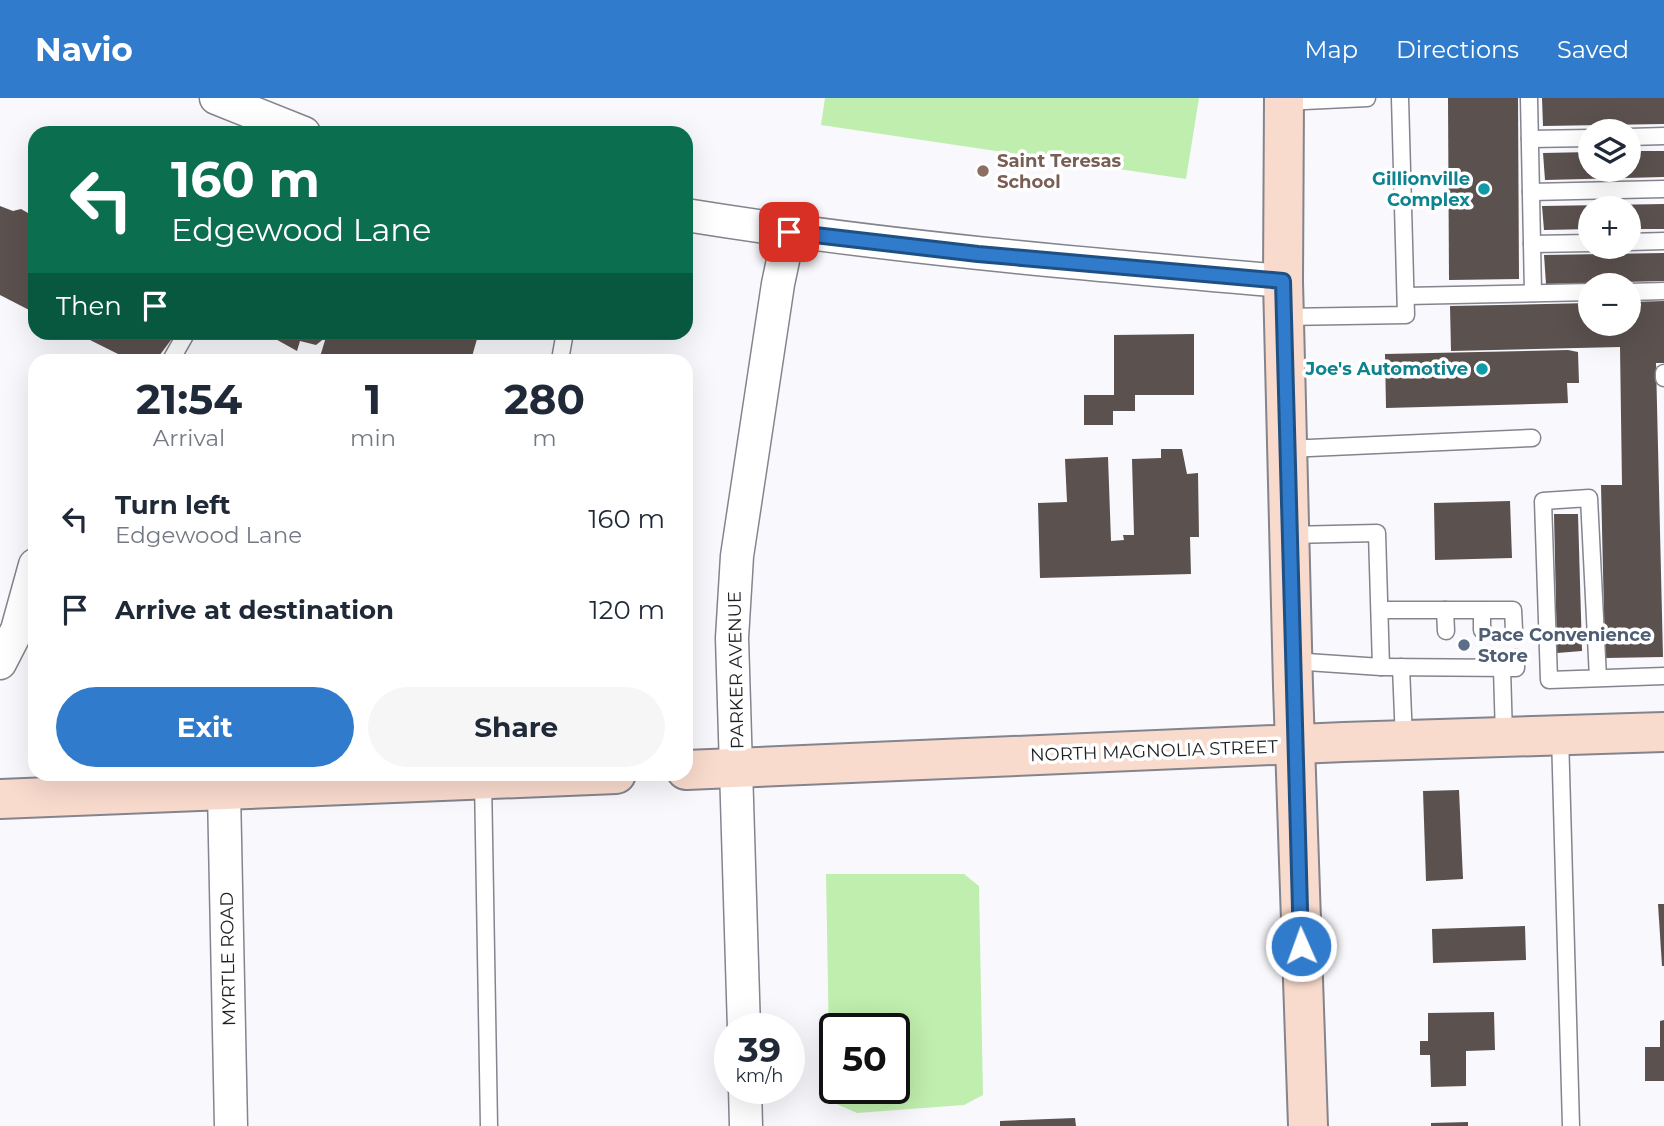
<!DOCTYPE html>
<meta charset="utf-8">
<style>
:root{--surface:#fff;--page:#f6f6f7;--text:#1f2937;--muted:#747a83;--accent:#307bcb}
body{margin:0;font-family:Montserrat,sans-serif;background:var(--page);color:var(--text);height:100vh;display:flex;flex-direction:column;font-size:26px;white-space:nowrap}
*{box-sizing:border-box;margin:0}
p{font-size:23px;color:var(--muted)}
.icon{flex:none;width:38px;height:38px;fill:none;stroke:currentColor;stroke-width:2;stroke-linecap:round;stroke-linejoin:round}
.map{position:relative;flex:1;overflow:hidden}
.drawer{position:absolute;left:28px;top:256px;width:665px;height:427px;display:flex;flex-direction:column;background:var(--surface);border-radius:21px;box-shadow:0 7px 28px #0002}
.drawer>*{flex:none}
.guide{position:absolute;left:28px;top:28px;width:665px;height:214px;border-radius:21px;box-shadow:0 7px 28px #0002;background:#0b6e4f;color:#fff;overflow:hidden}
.buttons{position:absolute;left:1578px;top:21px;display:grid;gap:14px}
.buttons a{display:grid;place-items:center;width:63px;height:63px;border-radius:50%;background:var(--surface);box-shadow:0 7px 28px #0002;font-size:35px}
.speed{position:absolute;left:714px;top:915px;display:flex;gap:14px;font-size:35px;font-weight:700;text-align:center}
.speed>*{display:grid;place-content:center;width:91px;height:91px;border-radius:50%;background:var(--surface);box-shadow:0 7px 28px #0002;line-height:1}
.speed small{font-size:18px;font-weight:400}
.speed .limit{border:4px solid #111;border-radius:10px;background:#fff;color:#111}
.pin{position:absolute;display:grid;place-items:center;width:60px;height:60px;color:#fff;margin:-30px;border-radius:14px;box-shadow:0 4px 10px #0006}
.me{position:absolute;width:77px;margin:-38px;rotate:358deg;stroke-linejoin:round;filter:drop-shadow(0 0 5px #0008)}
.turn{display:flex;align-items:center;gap:24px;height:147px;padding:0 28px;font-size:32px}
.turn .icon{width:91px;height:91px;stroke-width:2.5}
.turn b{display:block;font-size:49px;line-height:60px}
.then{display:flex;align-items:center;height:66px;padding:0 28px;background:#0003;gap:14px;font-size:26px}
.eta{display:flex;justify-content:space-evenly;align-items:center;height:119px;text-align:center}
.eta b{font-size:42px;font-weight:700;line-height:49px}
.button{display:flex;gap:14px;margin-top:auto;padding:14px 28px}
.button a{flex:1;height:80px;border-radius:42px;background:var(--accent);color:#fff;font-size:28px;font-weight:700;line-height:80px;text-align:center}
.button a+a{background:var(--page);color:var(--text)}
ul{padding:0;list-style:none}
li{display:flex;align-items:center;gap:21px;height:91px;padding:0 28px}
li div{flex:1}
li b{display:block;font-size:26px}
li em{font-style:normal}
header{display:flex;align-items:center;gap:42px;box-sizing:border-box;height:98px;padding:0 35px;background:var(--accent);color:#fff}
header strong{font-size:33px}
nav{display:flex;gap:38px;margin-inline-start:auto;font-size:24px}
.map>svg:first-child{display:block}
</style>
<header>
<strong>Navio</strong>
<nav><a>Map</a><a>Directions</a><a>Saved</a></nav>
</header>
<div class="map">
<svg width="1664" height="1028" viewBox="0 0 1664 1028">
<rect width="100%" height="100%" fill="#f9f9fd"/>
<g fill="#bfeeae" fill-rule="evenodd">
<path d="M825,0H1199L1186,81L821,27Z"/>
<path d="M826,776H964L979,788L983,997L964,1007L857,1015L830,1003ZM835,931H894V990H835Z"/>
</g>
<g fill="#5b514f">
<path d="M1448,0H1518L1519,181L1449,182Z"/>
<path d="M1542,0H1664V26L1543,28Z"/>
<path d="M1629,53H1664V79L1545,82L1543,55L1591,54V72H1629Z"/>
<path d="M1664,106V131H1629V110H1591V131L1544,132L1542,108Z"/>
<path d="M0,108L13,113L21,111L35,119V215L0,197Z"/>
<path d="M1664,155V183L1546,186L1544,157Z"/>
<path d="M1664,203V265H1656L1663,559L1605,560L1601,387H1622L1620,249L1451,253L1450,208L1591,205V226H1629V204Z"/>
<path d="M74,234H177L156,262H130Z"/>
<path d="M263,234H479L471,262H319L326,239L316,247L300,243L297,253Z"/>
<path d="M1194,236V297H1135V313H1113V327H1084V297H1114V237Z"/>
<path d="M1568,252L1578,254L1579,285H1567L1568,305L1386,310L1385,256Z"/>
<path d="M1161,351H1182L1187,376L1198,375L1199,439H1190L1191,476L1040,480L1038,405L1067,404L1065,361L1108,359L1111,443L1124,442L1123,437H1134L1132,361L1161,360Z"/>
<path d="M1510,403L1512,460L1435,462L1434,405Z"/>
<path d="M1554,416H1578L1582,553L1557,555Z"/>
<path d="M1459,692L1463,781L1426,783L1423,693Z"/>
<path d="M1658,806H1664V868H1662Z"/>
<path d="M1525,828L1526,862L1433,865L1432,831Z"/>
<path d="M1494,914L1495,952L1466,953V988L1431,989L1430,957H1420V943H1428V915Z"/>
<path d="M1664,922V983H1645V949H1660V923Z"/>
<path d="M1075,1020L1076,1028H1000V1023Z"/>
<path d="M1468,1024V1028H1431V1025Z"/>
</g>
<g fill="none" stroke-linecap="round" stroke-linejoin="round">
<g stroke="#83848d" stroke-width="19">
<g id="lane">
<path d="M1529,0L1533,195"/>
<path d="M1284,4L1367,0"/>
<path d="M1629,39L1664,38"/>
<path d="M1530,41L1591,40"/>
<path d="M1531,94L1664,91"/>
<path d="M1629,144L1664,143"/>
<path d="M1532,146L1591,145"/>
<path d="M1629,194L1664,193"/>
<path d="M1406,198L1591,194"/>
<path d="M1284,219L1406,217L1400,0"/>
<path d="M171,262L187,234"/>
<path d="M560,262L565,234"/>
<path d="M1664,275V280"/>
<path d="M1287,351L1532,340"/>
<path d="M1289,437L1377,435L1381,569L1292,563"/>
<path d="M1380,512H1513L1514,532"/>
<path d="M1445,512L1446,533"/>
<path d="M1482,513V532"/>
<path d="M1381,569L1516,570V560"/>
<path d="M1401,569L1404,642"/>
<path d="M1502,570L1504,639"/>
<path d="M1598,580L1589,400L1543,403L1549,582L1664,578"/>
<path d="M1560,637L1571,1028"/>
<path d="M483,681L489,1028"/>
</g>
</g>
<g stroke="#83848d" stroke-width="35">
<g id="street">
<path d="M216,0L304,35"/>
<path d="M686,117C884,149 1083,166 1283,183"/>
<path d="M0,565L17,532L35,467"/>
<path d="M224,694L231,1028"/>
<path d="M744,931L732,540L737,458L778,186L789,134"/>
<path d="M745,990L746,1028"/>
</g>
</g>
<g stroke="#83848d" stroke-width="42">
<g id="secondary">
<path d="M1284,0L1283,183L1293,588L1308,1028"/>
<path d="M686,672L1344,644L1664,634"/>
<path d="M0,701L616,676"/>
</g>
</g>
<use href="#lane" stroke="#fff" stroke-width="16"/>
<use href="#street" stroke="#fff" stroke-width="32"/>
<use href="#secondary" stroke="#f9dbcd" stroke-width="38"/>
</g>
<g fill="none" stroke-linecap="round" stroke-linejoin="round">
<g stroke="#1f5084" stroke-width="18">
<path id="route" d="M789,134L978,156L1283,183L1301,848"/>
</g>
<use href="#route" stroke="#307bcb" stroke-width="12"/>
</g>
<circle fill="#8d6e63" stroke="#fff" stroke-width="2.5" cx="983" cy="73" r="7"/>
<g fill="#0f9aa8" stroke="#fff" stroke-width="2.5">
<circle cx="1484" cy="91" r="7"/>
<circle cx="1482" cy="271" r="7"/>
</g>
<circle fill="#5c6f8a" stroke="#fff" stroke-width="2.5" cx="1464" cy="547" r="7"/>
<g text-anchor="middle" stroke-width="7" stroke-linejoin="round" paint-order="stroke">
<g font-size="18" font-weight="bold" fill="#785e54" stroke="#fff" text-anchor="start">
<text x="997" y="69">Saint Teresas<tspan x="997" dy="21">School</tspan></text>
</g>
<g font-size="18" font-weight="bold" fill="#0d838f" stroke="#fff" text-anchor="end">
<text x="1470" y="87">Gillionville<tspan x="1470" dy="21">Complex</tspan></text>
<text x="1468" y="277">Joe's Automotive</text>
</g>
<g font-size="18" font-weight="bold" fill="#4e5e75" stroke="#fff" text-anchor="start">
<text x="1478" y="543">Pace Convenience<tspan x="1478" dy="21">Store</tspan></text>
</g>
<g font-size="18" fill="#1e1f22" stroke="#fff">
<text transform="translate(736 572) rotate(-91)" y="6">PARKER AVENUE</text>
<text transform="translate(1154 653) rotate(-2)" y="6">NORTH MAGNOLIA STREET</text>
<text transform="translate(228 861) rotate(-91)" y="6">MYRTLE ROAD</text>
</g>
</g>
</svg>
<div class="buttons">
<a><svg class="icon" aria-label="layers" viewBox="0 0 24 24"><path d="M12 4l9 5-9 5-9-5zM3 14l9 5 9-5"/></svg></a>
<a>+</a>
<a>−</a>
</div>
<div class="speed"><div>39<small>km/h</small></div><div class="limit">50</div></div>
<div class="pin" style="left:789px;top:134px;background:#d93025"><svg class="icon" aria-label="arrive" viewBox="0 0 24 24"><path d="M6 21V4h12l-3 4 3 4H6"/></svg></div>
<svg class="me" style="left:1301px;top:848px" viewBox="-20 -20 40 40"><circle r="17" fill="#307bcb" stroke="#fff" stroke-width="3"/><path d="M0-11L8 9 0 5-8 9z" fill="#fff"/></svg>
<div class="guide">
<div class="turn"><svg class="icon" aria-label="left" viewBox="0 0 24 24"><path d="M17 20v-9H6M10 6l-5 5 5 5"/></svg><div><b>160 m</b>Edgewood Lane</div></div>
<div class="then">Then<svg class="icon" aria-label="arrive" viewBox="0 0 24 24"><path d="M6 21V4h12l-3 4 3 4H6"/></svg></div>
</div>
<section class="drawer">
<div class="eta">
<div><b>21:54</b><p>Arrival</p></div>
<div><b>1</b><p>min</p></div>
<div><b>280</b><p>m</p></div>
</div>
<ul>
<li><svg class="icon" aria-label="left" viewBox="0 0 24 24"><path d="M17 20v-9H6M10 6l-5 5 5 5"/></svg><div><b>Turn left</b><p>Edgewood Lane</p></div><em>160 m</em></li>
<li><svg class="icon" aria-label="arrive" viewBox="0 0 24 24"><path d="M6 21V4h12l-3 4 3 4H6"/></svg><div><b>Arrive at destination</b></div><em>120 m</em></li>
</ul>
<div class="button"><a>Exit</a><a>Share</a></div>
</section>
</div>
